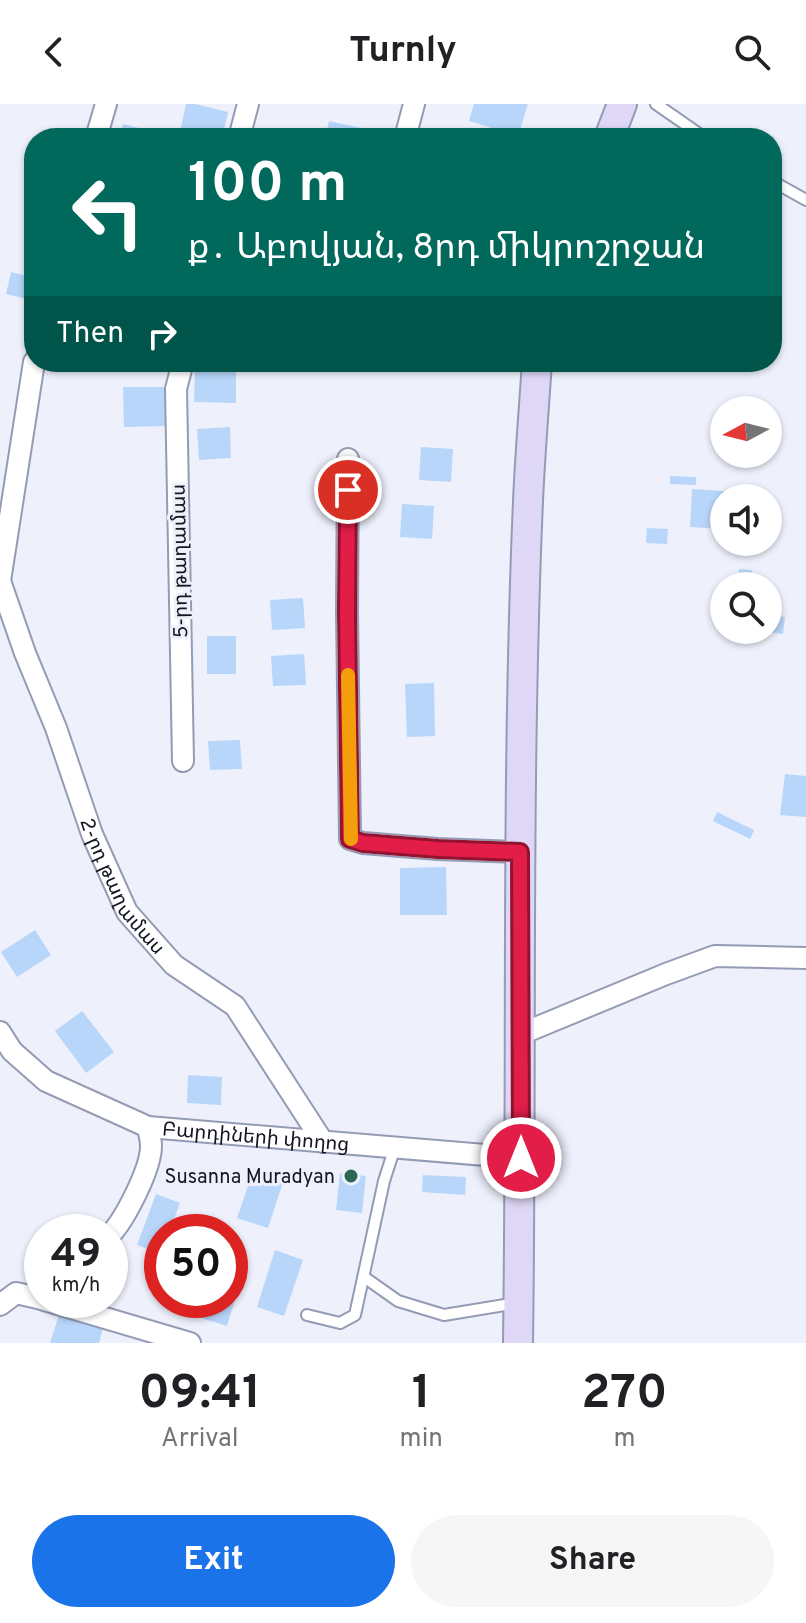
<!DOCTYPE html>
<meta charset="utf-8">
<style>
:root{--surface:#fff;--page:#f6f6f6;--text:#202124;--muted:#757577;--accent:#1a73e8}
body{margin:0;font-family:Overpass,"Noto Sans Armenian",sans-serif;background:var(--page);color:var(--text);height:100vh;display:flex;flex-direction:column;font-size:30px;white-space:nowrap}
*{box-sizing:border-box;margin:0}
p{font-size:26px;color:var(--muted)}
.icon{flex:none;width:44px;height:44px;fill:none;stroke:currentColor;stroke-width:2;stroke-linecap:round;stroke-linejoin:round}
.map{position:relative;height:1239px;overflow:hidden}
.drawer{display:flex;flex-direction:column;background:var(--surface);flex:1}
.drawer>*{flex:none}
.hud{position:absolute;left:24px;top:24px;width:758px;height:244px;border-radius:32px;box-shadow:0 2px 6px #0004;background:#00695c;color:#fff;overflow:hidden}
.needle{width:52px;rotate:263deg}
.controls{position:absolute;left:710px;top:292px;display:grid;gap:16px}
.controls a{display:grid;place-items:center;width:72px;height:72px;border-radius:50%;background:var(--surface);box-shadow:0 2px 6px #0004;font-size:40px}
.speed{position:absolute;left:24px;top:1110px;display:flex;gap:16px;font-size:40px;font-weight:700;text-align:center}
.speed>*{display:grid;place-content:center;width:104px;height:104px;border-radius:50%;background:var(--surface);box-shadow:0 2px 6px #0004;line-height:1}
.speed small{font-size:20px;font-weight:400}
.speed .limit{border:12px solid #d22;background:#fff;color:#111}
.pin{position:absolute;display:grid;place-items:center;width:68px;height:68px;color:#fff;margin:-34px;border:4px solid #fff;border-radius:50%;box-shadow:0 2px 8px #0007}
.me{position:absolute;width:88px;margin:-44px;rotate:0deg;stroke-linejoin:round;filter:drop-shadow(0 0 6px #0008)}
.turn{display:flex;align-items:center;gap:28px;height:168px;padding:0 32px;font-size:36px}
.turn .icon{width:104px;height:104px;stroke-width:2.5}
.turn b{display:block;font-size:56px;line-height:68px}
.then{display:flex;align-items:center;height:76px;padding:0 32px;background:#0003;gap:16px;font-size:30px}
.eta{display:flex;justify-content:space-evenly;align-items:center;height:136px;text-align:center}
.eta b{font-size:48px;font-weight:700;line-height:56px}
.primary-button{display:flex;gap:16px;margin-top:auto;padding:16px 32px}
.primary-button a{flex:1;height:92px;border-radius:48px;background:var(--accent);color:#fff;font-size:32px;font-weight:700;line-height:92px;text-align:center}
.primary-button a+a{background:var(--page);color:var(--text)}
header{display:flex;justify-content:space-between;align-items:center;height:104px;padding:0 32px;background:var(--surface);font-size:36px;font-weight:700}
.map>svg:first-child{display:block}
</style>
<header><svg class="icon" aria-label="back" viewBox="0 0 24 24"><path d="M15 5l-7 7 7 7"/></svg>Turnly<svg class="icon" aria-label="search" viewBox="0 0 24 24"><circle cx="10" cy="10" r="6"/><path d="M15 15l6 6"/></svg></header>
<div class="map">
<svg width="806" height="1239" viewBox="0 0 806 1239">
<rect width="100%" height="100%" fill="#eef1fc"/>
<g fill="#b8d6fa">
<path d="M186,0H195L228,8L222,34H189L179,32Z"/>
<path d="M474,0H528L518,32L469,17Z"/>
<path d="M329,17L370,26L369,34H325Z"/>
<path d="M123,20L151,27L149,34H119Z"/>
<path d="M11,168L34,174L31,196L6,190Z"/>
<path d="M195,260H236V299L194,298Z"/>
<path d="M123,283H167V322L124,323Z"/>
<path d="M230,323L231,354L199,356L197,325Z"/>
<path d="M421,343L453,345L451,378L419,376Z"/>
<path d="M670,372L696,373V381L670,380Z"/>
<path d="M692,385L724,387L722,425L690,423Z"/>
<path d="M402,400L434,402L432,435L400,433Z"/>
<path d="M647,424L668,425L667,440L646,439Z"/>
<path d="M739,465L752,466V481H738Z"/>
<path d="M768,489L780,491L778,512L785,513L783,530L768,528Z"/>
<path d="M303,494L305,524L272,526L270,496Z"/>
<rect x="207" y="532" width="29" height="38"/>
<path d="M304,550L306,581L273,582L271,552Z"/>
<path d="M434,579L435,632L407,633L405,580Z"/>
<path d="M240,636L242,665L210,666L208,637Z"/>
<path d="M785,670L806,672V713L780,711Z"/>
<path d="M717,708L754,726L750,735L713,717Z"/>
<path d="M446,763L447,811H400V764Z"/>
<path d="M35,826L51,851L17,873L1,848Z"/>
<path d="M82,907L114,948L86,969L55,927Z"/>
<path d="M188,971L222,973L221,1001L187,999Z"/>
<path d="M254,1064L284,1075L268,1124L237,1114Z"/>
<path d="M340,1069L366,1072L362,1109L336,1106Z"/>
<path d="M423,1071L466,1073L465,1091L422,1088Z"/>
<path d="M156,1090L180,1099L169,1128H162L161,1150L137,1141Z"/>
<path d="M275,1146L303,1156L284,1212L257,1203Z"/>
<path d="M189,1196H225L234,1199L227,1222L185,1209Z"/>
<path d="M59,1211L103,1224L99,1239H50Z"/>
</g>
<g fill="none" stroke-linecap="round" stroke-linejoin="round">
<g stroke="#949bb4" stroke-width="14">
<g id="service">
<path d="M656,0L705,34"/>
<path d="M772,77L806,96"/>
<path d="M364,1173L398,1197L444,1211L517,1199"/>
<path d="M307,1211L340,1219L355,1211L384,1077L395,1043"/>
</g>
</g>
<g stroke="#949bb4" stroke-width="24">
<g id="minor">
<path d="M96,34L106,0"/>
<path d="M239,34L248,0"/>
<path d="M405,34L414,0"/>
<path d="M348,355L347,508L350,735L363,739L438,745L520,748"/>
<path id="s1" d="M0,477L25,549L56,624L92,730L127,808L174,861L235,902L323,1038"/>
<path d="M0,477L34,258"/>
<path d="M183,657L176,285L183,258"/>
<path id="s2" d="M0,928L12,947L46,977L148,1023L521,1054"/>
<path d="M521,930L666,870L715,852L806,854"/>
<path d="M110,1131C125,1115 151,1065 151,1042C151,1036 149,1029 148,1023"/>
<path d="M44,1196L190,1239"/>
<path d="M0,1201L16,1189L42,1195"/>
</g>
</g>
<g stroke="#949bb4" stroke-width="32">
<g id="secondary">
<path d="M609,34L622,0"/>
<path d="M518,1239C522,958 516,678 528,397C530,351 534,304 537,258"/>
</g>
</g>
<use href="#service" stroke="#fff" stroke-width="10"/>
<use href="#minor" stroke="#fff" stroke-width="20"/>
<use href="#secondary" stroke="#dfd7f6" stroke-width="28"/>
</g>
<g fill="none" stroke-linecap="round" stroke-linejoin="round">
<g stroke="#92132f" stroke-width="20">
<path id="route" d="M348,386L347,508L350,735L363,739L438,745L520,748L521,1054"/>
</g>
<use href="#route" stroke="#e11d48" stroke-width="14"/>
<path stroke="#f59e0b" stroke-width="14" d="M348,571L351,735"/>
</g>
<circle fill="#2a6854" stroke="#eef1fc" stroke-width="3" cx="351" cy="1072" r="8"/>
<g text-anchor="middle" stroke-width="6" stroke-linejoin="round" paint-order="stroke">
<g font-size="20" fill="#151720" stroke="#eef1fc">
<text transform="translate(179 457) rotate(-91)" y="7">5-րդ թաղամաս</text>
<text dy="7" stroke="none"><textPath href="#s1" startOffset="330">2-րդ թաղամաս</textPath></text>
<text dy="7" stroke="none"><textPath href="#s2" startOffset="288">Բարդիների փողոց</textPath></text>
</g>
<g font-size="20" fill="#151720" stroke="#eef1fc" text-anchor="end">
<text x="335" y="1079">Susanna Muradyan</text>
</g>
</g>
</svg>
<div class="controls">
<a><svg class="needle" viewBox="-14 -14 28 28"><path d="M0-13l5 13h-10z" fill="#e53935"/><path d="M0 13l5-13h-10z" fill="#757577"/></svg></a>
<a><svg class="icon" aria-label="sound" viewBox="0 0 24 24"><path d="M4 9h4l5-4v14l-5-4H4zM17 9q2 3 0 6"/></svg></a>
<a><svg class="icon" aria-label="search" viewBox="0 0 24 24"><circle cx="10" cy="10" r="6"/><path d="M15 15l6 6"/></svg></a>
</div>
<div class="speed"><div>49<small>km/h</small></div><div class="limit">50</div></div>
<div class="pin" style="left:348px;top:386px;background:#d93025"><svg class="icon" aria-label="arrive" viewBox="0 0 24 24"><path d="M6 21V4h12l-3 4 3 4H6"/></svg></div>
<svg class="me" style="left:521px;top:1054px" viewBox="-20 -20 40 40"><circle r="17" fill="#e11d48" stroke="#fff" stroke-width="3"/><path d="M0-11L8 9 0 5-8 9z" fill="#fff"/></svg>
<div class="hud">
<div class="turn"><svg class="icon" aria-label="left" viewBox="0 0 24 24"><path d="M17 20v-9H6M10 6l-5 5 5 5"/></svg><div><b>100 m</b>ք․ Աբովյան, 8րդ միկրոշրջան</div></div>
<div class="then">Then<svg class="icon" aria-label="right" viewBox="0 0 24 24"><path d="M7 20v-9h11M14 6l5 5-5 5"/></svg></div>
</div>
</div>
<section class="drawer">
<div class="eta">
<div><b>09:41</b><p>Arrival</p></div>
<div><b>1</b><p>min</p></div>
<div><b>270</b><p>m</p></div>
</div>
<div class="primary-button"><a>Exit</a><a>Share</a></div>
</section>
